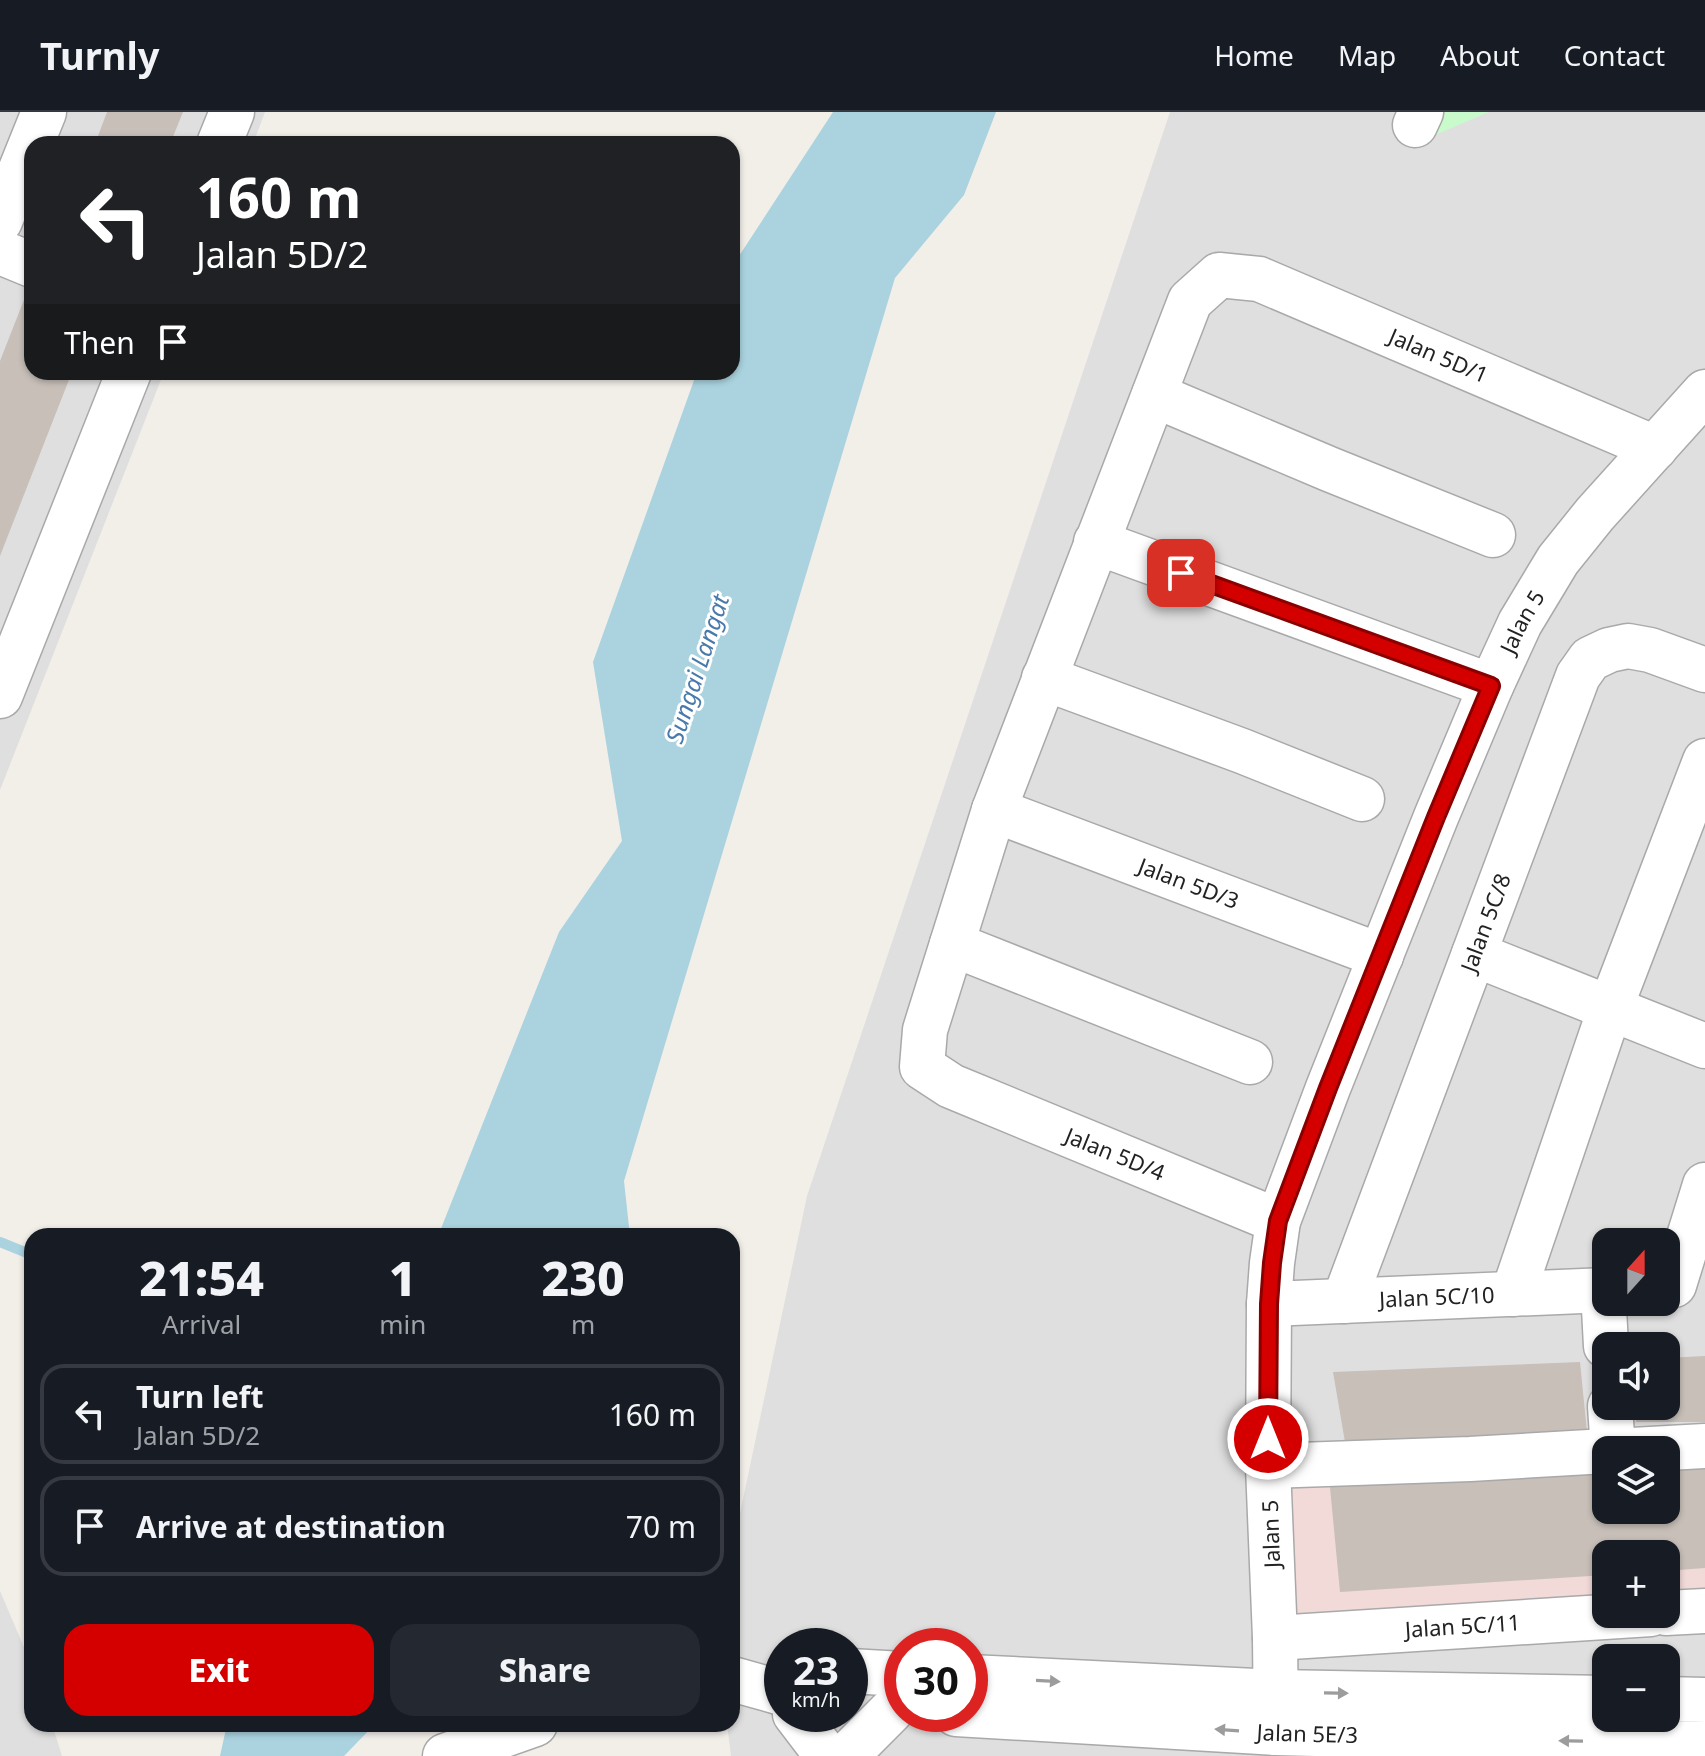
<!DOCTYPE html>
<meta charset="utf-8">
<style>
:root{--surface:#171b24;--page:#242831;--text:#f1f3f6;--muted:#9ea1a6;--line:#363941;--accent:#d40000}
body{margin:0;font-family:"Noto Sans",sans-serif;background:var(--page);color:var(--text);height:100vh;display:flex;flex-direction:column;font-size:30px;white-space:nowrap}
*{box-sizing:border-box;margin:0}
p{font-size:26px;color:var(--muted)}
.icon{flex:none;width:44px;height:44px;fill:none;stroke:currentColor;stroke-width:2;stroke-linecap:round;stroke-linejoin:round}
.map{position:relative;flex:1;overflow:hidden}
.sheet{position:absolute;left:24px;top:1116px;width:716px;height:504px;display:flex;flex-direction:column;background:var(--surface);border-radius:24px;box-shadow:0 2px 6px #0004}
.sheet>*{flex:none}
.hud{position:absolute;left:24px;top:24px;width:716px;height:244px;border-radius:24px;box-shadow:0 2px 6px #0004;background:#202124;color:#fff;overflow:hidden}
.needle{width:52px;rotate:21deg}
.controls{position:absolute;left:1592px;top:1116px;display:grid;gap:16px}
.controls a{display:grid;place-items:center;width:88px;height:88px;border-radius:16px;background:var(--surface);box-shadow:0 2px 6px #0004;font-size:40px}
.speed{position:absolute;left:764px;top:1516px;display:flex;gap:16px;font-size:40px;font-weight:700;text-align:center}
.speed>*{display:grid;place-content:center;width:104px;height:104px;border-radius:50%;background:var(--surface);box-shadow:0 2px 6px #0004;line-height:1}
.speed small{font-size:20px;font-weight:400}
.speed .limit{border:12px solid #d22;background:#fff;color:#111}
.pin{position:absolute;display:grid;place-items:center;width:68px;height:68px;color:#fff;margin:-34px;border-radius:16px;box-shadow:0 4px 12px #0006}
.me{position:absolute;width:88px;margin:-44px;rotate:0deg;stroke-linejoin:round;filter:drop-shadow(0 0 6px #0008)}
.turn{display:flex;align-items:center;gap:28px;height:168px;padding:0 40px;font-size:36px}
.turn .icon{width:104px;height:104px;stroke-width:2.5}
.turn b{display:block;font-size:56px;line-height:68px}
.then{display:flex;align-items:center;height:76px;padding:0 40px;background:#0003;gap:16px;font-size:30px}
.eta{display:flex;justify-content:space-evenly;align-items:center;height:136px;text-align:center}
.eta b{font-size:48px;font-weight:800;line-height:56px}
.primary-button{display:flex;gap:16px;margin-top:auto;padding:16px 40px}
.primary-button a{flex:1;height:92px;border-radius:24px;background:var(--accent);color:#fff;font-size:32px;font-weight:800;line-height:92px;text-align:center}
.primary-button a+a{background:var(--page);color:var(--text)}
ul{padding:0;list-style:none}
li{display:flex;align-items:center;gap:24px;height:100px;margin:0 16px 12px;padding:0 24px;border:4px solid var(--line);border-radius:24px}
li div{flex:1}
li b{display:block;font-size:30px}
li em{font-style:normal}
header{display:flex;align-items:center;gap:48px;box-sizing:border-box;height:112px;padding:0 40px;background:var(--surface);border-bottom:2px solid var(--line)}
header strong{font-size:38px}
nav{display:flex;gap:44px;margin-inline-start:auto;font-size:28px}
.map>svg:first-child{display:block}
</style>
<header>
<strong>Turnly</strong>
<nav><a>Home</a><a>Map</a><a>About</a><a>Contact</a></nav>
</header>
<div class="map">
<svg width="1705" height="1644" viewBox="0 0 1705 1644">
<rect width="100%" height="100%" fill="#f2efe9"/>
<g fill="#e0dfdf" fill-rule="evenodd">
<path d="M0,0H265L253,32H32V260H164L0,678Z"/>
<path d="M1170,0H1705V1644H731L727,1612H732V1439L807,1084ZM1606,1130H1666V1190H1606ZM1606,1234H1666V1294H1606ZM1606,1338H1666V1398H1606ZM1606,1442H1666V1502H1606ZM782,1534H850V1602H782ZM902,1534H970V1602H902ZM1606,1546H1666V1606H1606Z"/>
<path d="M0,1479L32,1554V1612H52L62,1644H0Z"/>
</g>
<path fill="#f2dad9" d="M1705,1343V1484L1666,1487V1442H1606V1491L1287,1511L1282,1361L1606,1398H1666Z"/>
<path fill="#c8facc" d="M1445,0H1489L1435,23Z"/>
<g fill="#aad3df">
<path d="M833,0H996L964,83L895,166L624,1069L630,1124H438L559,820L622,729L593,550L697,260H732V164L739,144Z"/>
<path d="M227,1612H375L344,1644H220Z"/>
</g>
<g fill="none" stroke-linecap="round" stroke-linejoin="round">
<path stroke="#aad3df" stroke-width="10" d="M0,1130L32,1143"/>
</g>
<g fill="#c7bfb8">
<path d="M107,0H183L170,32H95Z"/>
<path d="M27,180L32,182V260H72L0,444V249Z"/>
<path d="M1705,1244V1310H1636L1634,1294H1666V1246Z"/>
<path d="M1580,1250L1588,1330L1346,1336L1333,1260Z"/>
<path d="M1705,1346V1456L1666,1459V1442H1606V1463L1340,1480L1329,1365L1606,1351V1398H1666V1348Z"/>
</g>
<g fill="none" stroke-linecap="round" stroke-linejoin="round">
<g stroke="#a9a9a9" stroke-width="47">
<g id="minor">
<path d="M1415,13L1421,0"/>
<path d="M219,32L232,0"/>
<path d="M0,109L44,0"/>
<path d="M0,140L32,153"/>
<path d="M1154,283L1329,357L1493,423"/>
<path d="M1096,430L1491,574"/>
<path d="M1044,566L1242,639L1362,687"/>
<path d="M0,584L129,260"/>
<path id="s1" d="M994,698L1381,844"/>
<path d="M952,832L1250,950"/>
<path d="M1474,842L1705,934"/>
<path id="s2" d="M1278,1109L951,974L922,955L925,918L994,698L1190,189L1219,163L1259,167L1655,336"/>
<path d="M1674,1173L1705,1073"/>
<path d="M1603,1178L1606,1234"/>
<path d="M1513,1182L1610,897L1705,649"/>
<path id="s3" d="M1344,1189L1578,564L1590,547L1609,538L1628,534L1650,538L1705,558"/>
<path id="s4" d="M1269,1192L1606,1178"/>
<path d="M1610,1294L1613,1338"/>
<path d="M1632,1338L1705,1334"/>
<path d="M1268,1354L1470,1347L1606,1339"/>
<path d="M1666,1501L1705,1499"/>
<path id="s5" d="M1275,1526L1651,1502"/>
<path d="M850,1559L902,1562"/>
<path d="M970,1565L1275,1580L1606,1586"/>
<path d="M732,1567L782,1581"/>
<path d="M1666,1587L1705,1588"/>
<path d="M795,1602L824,1640"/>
<path id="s6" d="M956,1602L1276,1621L1705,1632"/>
<path id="s7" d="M1276,1621L1275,1526L1268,1354L1269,1192L1272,1151L1278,1109L1328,976L1436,705L1491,574L1520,511L1558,448L1595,402L1705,280"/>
<path d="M445,1644L535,1612"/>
<path d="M846,1644L891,1599"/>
</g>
</g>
<use href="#minor" stroke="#fff" stroke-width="44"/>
</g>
<defs><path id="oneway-solid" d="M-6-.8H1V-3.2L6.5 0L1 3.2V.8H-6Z" transform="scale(2)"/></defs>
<g fill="#9c9c9c">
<use href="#oneway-solid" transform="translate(1048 1569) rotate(3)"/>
<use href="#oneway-solid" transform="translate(1336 1581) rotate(1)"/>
<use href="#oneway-solid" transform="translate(1227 1618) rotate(-176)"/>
<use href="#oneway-solid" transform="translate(1571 1629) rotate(-179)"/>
</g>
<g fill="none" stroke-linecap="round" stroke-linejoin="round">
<g stroke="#8a0000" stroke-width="20">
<path id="route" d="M1181,461L1491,574L1436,705L1328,976L1278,1109L1272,1151L1269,1192L1268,1327"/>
</g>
<use href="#route" stroke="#d40000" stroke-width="14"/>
</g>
<g text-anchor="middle" stroke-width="6" stroke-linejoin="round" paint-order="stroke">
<g font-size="22" fill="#222" stroke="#fff">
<text dy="8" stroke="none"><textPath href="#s2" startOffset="1476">Jalan 5D/1</textPath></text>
<text dy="8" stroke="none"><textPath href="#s7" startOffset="1160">Jalan 5</textPath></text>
<text dy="8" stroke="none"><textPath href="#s1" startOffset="208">Jalan 5D/3</textPath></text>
<text dy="8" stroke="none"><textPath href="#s3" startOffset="404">Jalan 5C/8</textPath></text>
<text transform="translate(1115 1042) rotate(22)" y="8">Jalan 5D/4</text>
<text dy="8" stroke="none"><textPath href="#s4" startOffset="168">Jalan 5C/10</textPath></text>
<text transform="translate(1271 1422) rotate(-92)" y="8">Jalan 5</text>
<text dy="8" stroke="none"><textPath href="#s5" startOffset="188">Jalan 5C/11</textPath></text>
<text dy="8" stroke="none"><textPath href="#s6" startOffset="352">Jalan 5E/3</textPath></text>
</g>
<g font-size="24" font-style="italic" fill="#4a7aab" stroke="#fff">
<text transform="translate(698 557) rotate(-72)" y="8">Sungai Langat</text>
</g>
</g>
</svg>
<div class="controls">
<a><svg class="needle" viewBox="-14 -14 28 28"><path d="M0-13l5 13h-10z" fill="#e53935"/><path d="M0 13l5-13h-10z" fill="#9ea1a6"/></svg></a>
<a><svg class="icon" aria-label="sound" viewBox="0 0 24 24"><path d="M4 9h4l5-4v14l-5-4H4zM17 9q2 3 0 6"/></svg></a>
<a><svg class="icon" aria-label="layers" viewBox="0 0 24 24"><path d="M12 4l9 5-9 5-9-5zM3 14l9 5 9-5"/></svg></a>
<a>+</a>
<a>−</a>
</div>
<div class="speed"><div>23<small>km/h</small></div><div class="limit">30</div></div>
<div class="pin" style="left:1181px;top:461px;background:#d93025"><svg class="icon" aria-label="arrive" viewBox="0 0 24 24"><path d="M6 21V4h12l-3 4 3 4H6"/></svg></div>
<svg class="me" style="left:1268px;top:1327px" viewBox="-20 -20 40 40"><circle r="17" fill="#d40000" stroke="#fff" stroke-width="3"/><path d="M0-11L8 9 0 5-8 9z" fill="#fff"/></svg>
<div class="hud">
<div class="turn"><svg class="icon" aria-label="left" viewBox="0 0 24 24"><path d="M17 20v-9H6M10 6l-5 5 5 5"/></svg><div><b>160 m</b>Jalan 5D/2</div></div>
<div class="then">Then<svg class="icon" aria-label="arrive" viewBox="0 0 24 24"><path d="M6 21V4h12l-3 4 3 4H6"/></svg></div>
</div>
<section class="sheet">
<div class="eta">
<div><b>21:54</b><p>Arrival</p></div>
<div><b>1</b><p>min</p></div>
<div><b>230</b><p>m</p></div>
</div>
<ul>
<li><svg class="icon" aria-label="left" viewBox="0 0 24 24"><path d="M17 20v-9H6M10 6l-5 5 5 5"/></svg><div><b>Turn left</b><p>Jalan 5D/2</p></div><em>160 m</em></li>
<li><svg class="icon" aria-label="arrive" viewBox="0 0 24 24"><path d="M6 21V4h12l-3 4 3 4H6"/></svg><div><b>Arrive at destination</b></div><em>70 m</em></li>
</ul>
<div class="primary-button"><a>Exit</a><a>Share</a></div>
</section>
</div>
